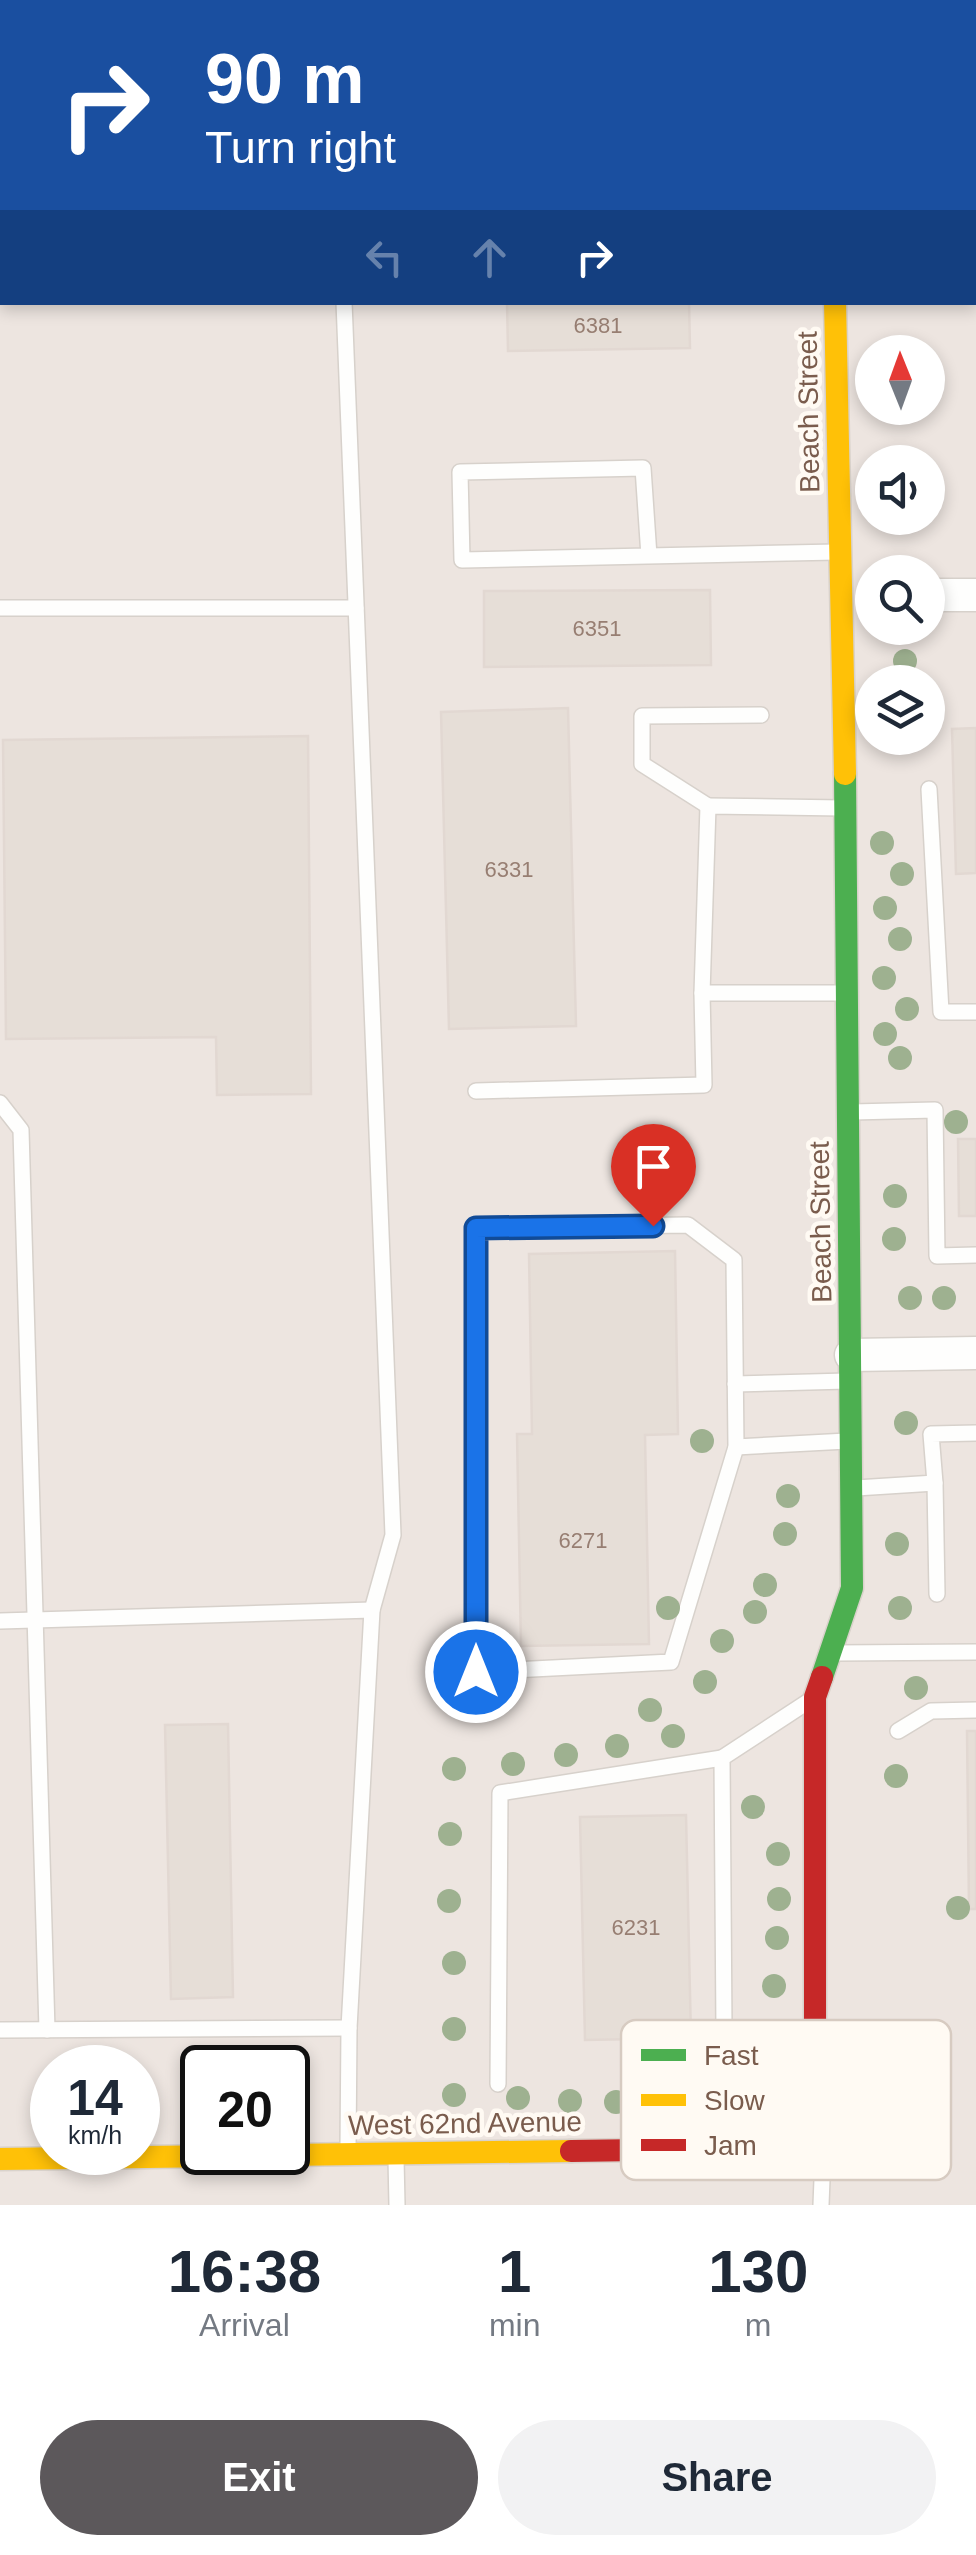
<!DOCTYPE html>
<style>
:root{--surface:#fff;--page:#f2f2f3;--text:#1f2937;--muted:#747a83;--accent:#5c585b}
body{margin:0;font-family:Helvetica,sans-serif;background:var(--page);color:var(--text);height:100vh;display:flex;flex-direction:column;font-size:38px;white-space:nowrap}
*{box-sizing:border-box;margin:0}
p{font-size:32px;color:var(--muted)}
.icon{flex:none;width:55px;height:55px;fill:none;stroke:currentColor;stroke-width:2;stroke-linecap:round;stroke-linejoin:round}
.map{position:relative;height:2205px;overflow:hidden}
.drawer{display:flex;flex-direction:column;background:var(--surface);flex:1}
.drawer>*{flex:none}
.guide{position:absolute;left:0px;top:0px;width:978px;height:305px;box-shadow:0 5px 15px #0003;background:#1a4fa0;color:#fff;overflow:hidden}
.needle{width:65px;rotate:359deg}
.tools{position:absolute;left:855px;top:335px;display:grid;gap:20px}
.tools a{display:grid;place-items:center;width:90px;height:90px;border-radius:50%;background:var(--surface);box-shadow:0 5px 15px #0003;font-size:50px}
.speed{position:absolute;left:30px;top:2045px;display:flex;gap:20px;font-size:50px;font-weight:700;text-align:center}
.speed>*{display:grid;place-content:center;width:130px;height:130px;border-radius:50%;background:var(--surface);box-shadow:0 5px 15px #0003;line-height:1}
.speed small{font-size:25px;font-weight:400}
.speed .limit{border:5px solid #111;border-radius:15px;background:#fff;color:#111}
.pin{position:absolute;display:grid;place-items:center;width:85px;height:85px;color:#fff;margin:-102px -42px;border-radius:50% 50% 50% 0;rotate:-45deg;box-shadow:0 0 10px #0007}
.pin .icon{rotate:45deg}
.me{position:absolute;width:110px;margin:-55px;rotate:0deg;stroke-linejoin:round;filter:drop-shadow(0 0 8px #0008)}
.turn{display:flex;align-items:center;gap:35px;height:210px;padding:0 40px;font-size:45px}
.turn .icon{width:130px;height:130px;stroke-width:2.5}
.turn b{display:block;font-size:70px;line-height:85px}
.lanes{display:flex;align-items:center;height:95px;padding:0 40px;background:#0003;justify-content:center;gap:50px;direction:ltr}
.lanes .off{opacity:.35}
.eta{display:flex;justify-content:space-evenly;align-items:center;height:170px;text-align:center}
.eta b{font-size:60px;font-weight:700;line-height:70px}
.action{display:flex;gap:20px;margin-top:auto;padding:20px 40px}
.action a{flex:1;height:115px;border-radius:60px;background:var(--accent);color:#fff;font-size:40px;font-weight:700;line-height:115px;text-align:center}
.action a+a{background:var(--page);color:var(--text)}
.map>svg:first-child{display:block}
</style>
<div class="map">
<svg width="976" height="2205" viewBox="0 0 976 2205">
<rect width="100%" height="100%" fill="#f9f5f0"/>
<path fill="#ede5e0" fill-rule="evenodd" d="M976,107V2205H0V117H2V302H975ZM872,352H928V408H872ZM872,462H928V518H872ZM872,572H928V628H872ZM872,682H928V738H872ZM52,2068H138V2152H52ZM202,2068H288V2152H202Z"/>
<g fill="#e6ded7" stroke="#e2d8d2" stroke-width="2.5">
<path d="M507,302H689L690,348L508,351Z"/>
<path d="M710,590L711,665L484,667V591Z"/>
<path d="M568,708L576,1026L449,1029L441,712Z"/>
<path d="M976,728V873L956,874L952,729Z"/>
<path d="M308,736L311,1094L217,1095L216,1037L6,1039L3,740Z"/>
<path d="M958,1139H976V1216H959Z"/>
<path d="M675,1251L678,1434L645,1435L649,1644L521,1646L517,1434H532L529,1254Z"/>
<path d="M228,1724L233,1997L171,1999L165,1725Z"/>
<path d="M967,1731H976V1909H969Z"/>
<path d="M686,1815L691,2038L585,2040L580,1817Z"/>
</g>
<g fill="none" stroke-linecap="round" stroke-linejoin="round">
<g stroke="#d7d1cb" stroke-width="18">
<g id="lane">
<path d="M28,0V2"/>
<path d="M205,0V2"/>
<path d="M315,0V2"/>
<path d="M624,0V2"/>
<path d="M344,302L393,1535L372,1610"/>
<path d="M649,556L643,468L460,472L462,560L837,552"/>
<path d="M0,608H356"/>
<path d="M929,789L941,1012H976"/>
<path d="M708,806L642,764V716L761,715"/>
<path d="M842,808L708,806L702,993H843"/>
<path d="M476,1091L704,1085L702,993"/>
<path d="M0,1103L21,1130L47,2030"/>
<path d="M852,1112L935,1110L937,1256L976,1255"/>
<path d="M688,1225L734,1260L736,1447L671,1662L476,1672L477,1228Z"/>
<path d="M735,1384L847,1381"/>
<path d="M736,1447L847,1441"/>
<path d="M935,1483L937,1594"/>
<path d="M856,1488L935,1483L931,1434L976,1433"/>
<path d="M0,1621L372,1610L349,2028L348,2150"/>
<path d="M835,1653L976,1652"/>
<path d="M809,1701L722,1758L724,2030L754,2087L811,2090"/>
<path d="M898,1731L931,1711L976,1710"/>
<path d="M0,2030L349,2028"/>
<path d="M498,2084L500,1793L722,1758"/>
<path d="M396,2158L397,2205"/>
<path d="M821,2205L824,2128"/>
</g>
</g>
<g stroke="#d7d1cb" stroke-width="35">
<g id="street">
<path d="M928,595H976"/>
<path d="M851,1355L976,1353"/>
</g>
</g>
<g stroke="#d9d2cb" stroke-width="25">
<path id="fast" d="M822,1677L852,1588L845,774"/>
</g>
<g stroke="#d9d2cb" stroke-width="25">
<g id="slow">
<path d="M975,66H976"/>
<path d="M0,76H2"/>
<path d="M835,302L845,774"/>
<path d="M0,2159L571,2151"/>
</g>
</g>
<g stroke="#d9d2cb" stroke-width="25">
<path id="jam" d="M571,2151L783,2148L815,2115V1697L822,1677"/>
</g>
<use href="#lane" stroke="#fefefd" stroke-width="15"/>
<use href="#street" stroke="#fefefd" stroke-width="32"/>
<use href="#fast" stroke="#4caf50" stroke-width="22"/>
<use href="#slow" stroke="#ffc107" stroke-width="22"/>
<use href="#jam" stroke="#c62828" stroke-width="22"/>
</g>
<g fill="#9eb190">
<circle cx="905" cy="661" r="12"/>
<circle cx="882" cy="843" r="12"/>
<circle cx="902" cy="874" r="12"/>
<circle cx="885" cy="908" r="12"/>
<circle cx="900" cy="939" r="12"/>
<circle cx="884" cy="978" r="12"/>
<circle cx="907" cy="1009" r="12"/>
<circle cx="885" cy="1034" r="12"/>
<circle cx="900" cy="1058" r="12"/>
<circle cx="956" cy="1122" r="12"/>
<circle cx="895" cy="1196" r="12"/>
<circle cx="894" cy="1239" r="12"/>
<circle cx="910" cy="1298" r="12"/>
<circle cx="944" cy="1298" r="12"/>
<circle cx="906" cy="1423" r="12"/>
<circle cx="702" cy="1441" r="12"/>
<circle cx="788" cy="1496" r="12"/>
<circle cx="785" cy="1534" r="12"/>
<circle cx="897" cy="1544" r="12"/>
<circle cx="765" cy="1585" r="12"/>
<circle cx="668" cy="1608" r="12"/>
<circle cx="900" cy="1608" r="12"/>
<circle cx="755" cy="1612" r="12"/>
<circle cx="722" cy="1641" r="12"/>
<circle cx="705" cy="1682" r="12"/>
<circle cx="916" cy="1688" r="12"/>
<circle cx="650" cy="1710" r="12"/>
<circle cx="673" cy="1736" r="12"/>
<circle cx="617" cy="1746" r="12"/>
<circle cx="566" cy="1755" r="12"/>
<circle cx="513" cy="1764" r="12"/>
<circle cx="454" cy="1769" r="12"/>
<circle cx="896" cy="1776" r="12"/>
<circle cx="753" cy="1807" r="12"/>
<circle cx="450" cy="1834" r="12"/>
<circle cx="778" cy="1854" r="12"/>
<circle cx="779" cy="1899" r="12"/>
<circle cx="449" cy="1901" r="12"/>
<circle cx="958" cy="1908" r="12"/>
<circle cx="777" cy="1938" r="12"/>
<circle cx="454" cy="1963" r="12"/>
<circle cx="774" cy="1986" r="12"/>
<circle cx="454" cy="2029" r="12"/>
<circle cx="454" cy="2095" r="12"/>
<circle cx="518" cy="2098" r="12"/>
<circle cx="570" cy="2101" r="12"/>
<circle cx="616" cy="2102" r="12"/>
</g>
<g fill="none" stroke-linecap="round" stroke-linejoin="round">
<g stroke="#114b97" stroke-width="25">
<path id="route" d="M476,1672V1228L653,1226"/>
</g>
<use href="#route" stroke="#1a73e8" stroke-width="18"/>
</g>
<g text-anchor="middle" stroke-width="9" stroke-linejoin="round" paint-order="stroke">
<g font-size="22" fill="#977e72">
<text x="598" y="333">6381</text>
<text x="597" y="636">6351</text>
<text x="509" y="877">6331</text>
<text x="583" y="1548">6271</text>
<text x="636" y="1935">6231</text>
</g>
<g font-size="28" fill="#7a5c4d" stroke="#fffaf3">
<text transform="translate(808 412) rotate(-91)" y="10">Beach Street</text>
<text transform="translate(820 1222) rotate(-91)" y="10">Beach Street</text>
<text transform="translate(465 2123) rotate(-1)" y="10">West 62nd Avenue</text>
</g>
</g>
<rect x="621" y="2020" width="330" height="160" rx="15" fill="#fffaf3" stroke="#d7cbc1" stroke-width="2.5"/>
<rect x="641" y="2049" width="45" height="12" fill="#4caf50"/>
<rect x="641" y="2094" width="45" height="12" fill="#ffc107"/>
<rect x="641" y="2139" width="45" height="12" fill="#c62828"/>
<g font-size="28" fill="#7a5c4d">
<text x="704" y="2065">Fast</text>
<text x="704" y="2110">Slow</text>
<text x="704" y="2155">Jam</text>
</g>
</svg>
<div class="tools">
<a><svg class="needle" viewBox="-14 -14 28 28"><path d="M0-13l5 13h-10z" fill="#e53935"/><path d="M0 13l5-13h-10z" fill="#747a83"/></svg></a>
<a><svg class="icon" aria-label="sound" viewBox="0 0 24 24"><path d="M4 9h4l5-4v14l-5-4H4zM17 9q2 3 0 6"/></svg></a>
<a><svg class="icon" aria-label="search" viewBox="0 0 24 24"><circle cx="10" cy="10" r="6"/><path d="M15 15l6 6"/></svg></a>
<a><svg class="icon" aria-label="layers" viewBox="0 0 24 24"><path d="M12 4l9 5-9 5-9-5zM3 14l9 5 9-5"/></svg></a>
</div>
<div class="speed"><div>14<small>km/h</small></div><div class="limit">20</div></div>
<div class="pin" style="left:653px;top:1226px;background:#d93025"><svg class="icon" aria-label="arrive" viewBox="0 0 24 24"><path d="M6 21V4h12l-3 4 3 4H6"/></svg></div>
<svg class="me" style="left:476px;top:1672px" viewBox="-20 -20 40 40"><circle r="17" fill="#1a73e8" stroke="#fff" stroke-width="3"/><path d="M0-11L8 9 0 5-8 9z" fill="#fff"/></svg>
<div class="guide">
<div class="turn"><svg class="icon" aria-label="right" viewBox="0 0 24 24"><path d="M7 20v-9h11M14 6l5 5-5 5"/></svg><div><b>90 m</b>Turn right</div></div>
<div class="lanes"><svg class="icon off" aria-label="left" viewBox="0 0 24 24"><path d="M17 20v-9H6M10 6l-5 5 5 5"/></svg><svg class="icon off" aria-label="ahead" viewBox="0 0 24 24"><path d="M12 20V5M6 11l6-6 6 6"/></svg><svg class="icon" aria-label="right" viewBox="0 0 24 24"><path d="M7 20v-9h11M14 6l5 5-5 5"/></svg></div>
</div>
</div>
<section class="drawer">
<div class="eta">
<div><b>16:38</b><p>Arrival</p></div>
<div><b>1</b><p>min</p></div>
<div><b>130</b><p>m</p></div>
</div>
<div class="action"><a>Exit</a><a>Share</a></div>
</section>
